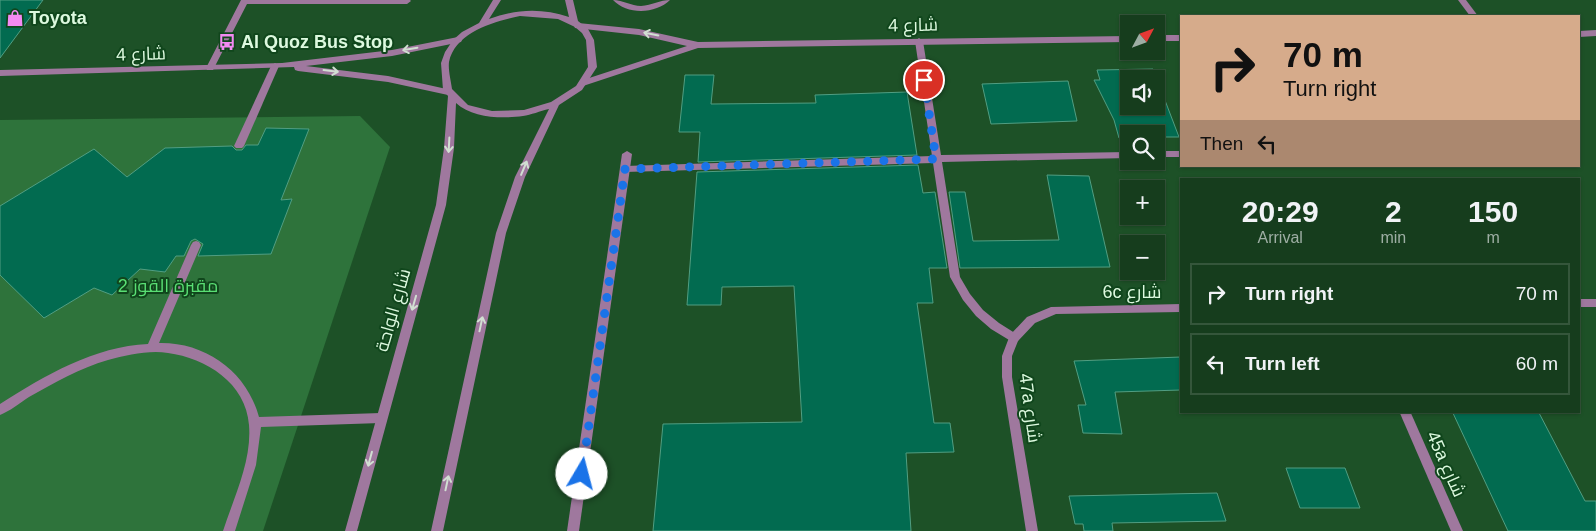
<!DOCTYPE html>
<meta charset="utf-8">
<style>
:root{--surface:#163d1d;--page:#23482a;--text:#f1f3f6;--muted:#9eaea4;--line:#35563b}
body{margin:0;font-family:Helvetica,Cairo,sans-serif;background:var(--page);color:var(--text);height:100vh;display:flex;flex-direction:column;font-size:19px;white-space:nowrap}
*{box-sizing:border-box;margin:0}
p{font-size:16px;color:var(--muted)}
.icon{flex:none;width:28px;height:28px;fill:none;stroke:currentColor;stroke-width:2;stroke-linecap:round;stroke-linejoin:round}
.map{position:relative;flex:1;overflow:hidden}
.sheet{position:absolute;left:1180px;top:178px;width:400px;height:235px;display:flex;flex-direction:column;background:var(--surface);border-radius:0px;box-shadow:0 1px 4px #0004,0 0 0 1px var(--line)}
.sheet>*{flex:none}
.banner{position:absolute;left:1180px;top:15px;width:400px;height:152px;border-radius:0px;box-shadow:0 1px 4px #0004,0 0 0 1px var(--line);background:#d6ab8b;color:#111;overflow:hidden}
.needle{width:32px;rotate:49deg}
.tools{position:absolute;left:1120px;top:15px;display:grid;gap:10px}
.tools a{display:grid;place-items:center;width:45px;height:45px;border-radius:0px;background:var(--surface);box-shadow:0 1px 4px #0004,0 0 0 1px var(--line);font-size:25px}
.pin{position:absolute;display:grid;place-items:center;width:42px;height:42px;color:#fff;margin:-21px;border:2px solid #fff;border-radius:50%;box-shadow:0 1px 5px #0007}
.me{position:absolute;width:55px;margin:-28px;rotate:8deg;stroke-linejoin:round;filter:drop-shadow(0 0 4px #0008)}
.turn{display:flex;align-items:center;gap:18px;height:105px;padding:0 20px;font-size:22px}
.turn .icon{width:65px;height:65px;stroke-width:2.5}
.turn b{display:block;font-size:35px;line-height:42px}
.then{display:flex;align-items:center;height:48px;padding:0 20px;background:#0003;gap:10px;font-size:19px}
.eta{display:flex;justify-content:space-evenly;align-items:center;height:85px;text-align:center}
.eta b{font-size:30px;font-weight:700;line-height:35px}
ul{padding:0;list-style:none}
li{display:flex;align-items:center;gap:15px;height:62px;margin:0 10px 8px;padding:0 10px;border:2px solid var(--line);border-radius:0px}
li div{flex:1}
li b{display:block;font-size:19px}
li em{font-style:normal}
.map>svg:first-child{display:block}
</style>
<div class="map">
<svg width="1596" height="531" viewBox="0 0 1596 531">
<rect width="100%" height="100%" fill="#1d5127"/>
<path fill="#2e733b" d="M360,116L390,147L263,531H0V120Z"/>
<g fill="#026b50" stroke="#519e82" fill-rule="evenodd">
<path d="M0,0H43L0,58Z"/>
<path d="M1153,69L1179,137H1156V134H1129V137L1119,138L1114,120L1094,80H1100L1097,70ZM1129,79H1156V106H1129Z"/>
<path d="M685,75H714L711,104L816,103L815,95L907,92L917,155L698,162L700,132H679Z"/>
<path d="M1068,81L1077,121L991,124L982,84Z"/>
<path d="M266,128L309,129L281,200L292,199L271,254L198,256L203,244L195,239L191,241L184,256H176L165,272L140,269L112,295L94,288L44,318L0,275V206L94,149L127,177L165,148L232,146L236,150H242L246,145H258Z"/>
<path d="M918,165L923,193L935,192L947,268H929L933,303H917L934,423H950L954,452L906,453L911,531H653L663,424L802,422L794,286L722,287L721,305H687L697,172Z"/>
<path d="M1047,175L1089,176L1110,267L960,268L949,192H965L973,241L1059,240Z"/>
<path d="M1181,357V390L1115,392L1122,434L1083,433L1078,405H1086L1074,361Z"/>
<path d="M1452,411H1538L1585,501H1596V531H1508Z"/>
<path d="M1286,468H1345L1360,508H1300Z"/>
<path d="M1217,493L1226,521L1112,523L1113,531H1084L1083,524H1075L1069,496Z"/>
</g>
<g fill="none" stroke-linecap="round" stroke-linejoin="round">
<g fill="#9f789e" fill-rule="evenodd">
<path d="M241,0H410L411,1L407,4H247L213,70H207L206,68Z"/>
<path d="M613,0C623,0 631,6 641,6C652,5 660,0 670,0C656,14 627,15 613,0Z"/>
<path d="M919,38L923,41L941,155L1129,152V158L942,162L960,277L970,294L983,310L999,323L1018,335L1019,338L1018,341L1014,343L991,329L976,316L963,300L950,277L933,163L625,172L620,169L625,166L932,156L915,41Z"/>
<path d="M275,63L279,66L244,146L242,148H236L234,146L271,66Z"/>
<rect x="1156" y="151" width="25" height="6"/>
<path d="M196,241L199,242L201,245L159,343C206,342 247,372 259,417L381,413L385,414L387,418L385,422L381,423L261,427L256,465L235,531H223C234,497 252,461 249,425C246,383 206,358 168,353C149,350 127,355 108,360C80,368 54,383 29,397C20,403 10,411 0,415V404C44,376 95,346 148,344L191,245L193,242Z"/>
</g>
<g fill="#9f789e" fill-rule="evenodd">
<path d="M1458,0H1466L1478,16H1470Z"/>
<path d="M578,23L639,29L698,42L1129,36V42L698,48L583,86L580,85L579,83L580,81L687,46L639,35L575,28L574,26Z"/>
<path d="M1596,30V36L1579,37V31Z"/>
<rect x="1156" y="35" width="25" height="6"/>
<path d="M458,37L462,40L461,42L392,56L306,66L388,76L451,90L452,92L448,95L388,82L298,71L295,70L294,67L0,76V70L282,63L392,50Z"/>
<path d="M627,151L632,154L579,531H567L622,154Z"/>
<rect x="1579" y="299" width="17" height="8"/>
<path d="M1181,304V312L1056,314L1035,323L1018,341L1012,356V377L1038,531H1026L1002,377V356L1010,335L1027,317L1051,307Z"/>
<path d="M1399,411H1410L1463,531H1451Z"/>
</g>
<path fill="#9f789e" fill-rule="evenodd" d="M493,0H501L489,19C516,9 542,8 569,17L565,0H573L578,21L588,29L594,40L597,67L582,90L559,105L525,177L506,233L443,531H431L496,233L515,177L549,109C540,111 531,115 523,116C502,119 472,118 456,103L454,148L446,205L357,531H345L436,205L444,148L448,96L443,90L441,63L445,52L453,40L462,32L479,23ZM520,16L558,19L575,27L582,33L586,40L588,67L576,86L551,102L524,110L492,111L468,105L452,89C451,81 448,70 449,62C455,32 495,21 520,16Z"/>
</g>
<defs><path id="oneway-shaft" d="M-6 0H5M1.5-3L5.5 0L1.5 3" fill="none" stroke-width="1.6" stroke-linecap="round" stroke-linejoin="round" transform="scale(1.25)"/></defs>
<g stroke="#d1dfd2">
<use href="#oneway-shaft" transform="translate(651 34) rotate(-169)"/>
<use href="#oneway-shaft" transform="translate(410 49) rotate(170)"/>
<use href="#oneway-shaft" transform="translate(331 71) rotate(7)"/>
<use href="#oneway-shaft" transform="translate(449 145) rotate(93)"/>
<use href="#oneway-shaft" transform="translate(524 168) rotate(-67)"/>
<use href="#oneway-shaft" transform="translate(414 303) rotate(106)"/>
<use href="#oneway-shaft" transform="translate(481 324) rotate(-78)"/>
<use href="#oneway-shaft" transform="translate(370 459) rotate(105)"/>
<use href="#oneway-shaft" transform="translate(447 483) rotate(-78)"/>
</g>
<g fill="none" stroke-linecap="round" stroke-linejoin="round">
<path stroke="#1a73e8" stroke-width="9" stroke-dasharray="0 16.2" d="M582,474L625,169L936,159L924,80"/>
</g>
<defs>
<g id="shop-bare" transform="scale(1.35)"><path d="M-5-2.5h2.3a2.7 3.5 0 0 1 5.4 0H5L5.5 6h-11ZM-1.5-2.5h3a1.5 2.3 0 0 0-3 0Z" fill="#f38af2" stroke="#10461c" stroke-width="2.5" paint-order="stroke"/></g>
<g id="bus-bare" transform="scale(1.35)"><path d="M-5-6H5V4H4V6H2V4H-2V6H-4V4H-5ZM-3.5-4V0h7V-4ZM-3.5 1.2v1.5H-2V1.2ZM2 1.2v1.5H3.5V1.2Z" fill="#f38af2" stroke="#10461c" stroke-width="2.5" paint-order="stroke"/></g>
</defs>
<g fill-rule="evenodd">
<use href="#shop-bare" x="15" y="18"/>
<use href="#bus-bare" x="227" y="42"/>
</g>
<g text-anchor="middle" stroke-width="4" stroke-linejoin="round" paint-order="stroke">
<g font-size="18" font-weight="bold" fill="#ddf9df" stroke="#10461c" text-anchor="start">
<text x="29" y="24">Toyota</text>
<text x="241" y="48">Al Quoz Bus Stop</text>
</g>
<g font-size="18" fill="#ddf9df" stroke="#10461c">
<text transform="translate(913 25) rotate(-1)" y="6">شارع 4</text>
<text transform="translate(141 54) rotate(-2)" y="6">شارع 4</text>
<text x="1132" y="298">6c شارع</text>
<text transform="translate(393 310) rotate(-74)" y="6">شارع الواحة</text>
<text transform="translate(1030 408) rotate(82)" y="6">47a شارع</text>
<text transform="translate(1446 464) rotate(66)" y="6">45a شارع</text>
</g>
<g font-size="18" fill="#5adf74" stroke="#10461c">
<text x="168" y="292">مقبرة القوز 2</text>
</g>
</g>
</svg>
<div class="tools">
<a><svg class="needle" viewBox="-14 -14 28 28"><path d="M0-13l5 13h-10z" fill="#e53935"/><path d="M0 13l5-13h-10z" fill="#9eaea4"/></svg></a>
<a><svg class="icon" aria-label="sound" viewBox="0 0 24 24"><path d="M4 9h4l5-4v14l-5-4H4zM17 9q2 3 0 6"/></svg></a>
<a><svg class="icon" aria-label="search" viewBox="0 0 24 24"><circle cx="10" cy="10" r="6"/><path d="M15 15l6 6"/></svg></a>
<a>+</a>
<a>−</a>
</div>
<div class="pin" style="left:924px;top:80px;background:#d93025"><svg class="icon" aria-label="arrive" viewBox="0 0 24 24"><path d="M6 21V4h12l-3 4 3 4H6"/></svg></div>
<svg class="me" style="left:582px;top:474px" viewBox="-20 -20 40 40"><circle r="19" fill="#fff"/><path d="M0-13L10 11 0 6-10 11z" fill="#1a73e8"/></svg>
<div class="banner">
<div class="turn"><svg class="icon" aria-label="right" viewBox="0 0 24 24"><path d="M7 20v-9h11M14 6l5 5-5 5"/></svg><div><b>70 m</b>Turn right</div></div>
<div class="then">Then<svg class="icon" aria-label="left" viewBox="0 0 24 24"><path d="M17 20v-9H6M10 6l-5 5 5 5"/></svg></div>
</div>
<section class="sheet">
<div class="eta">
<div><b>20:29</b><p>Arrival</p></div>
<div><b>2</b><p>min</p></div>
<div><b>150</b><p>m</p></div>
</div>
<ul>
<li><svg class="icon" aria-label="right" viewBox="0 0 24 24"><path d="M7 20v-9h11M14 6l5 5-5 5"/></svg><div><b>Turn right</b></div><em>70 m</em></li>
<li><svg class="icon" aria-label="left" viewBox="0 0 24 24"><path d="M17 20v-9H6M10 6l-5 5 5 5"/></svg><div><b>Turn left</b></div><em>60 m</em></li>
</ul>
</section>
</div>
